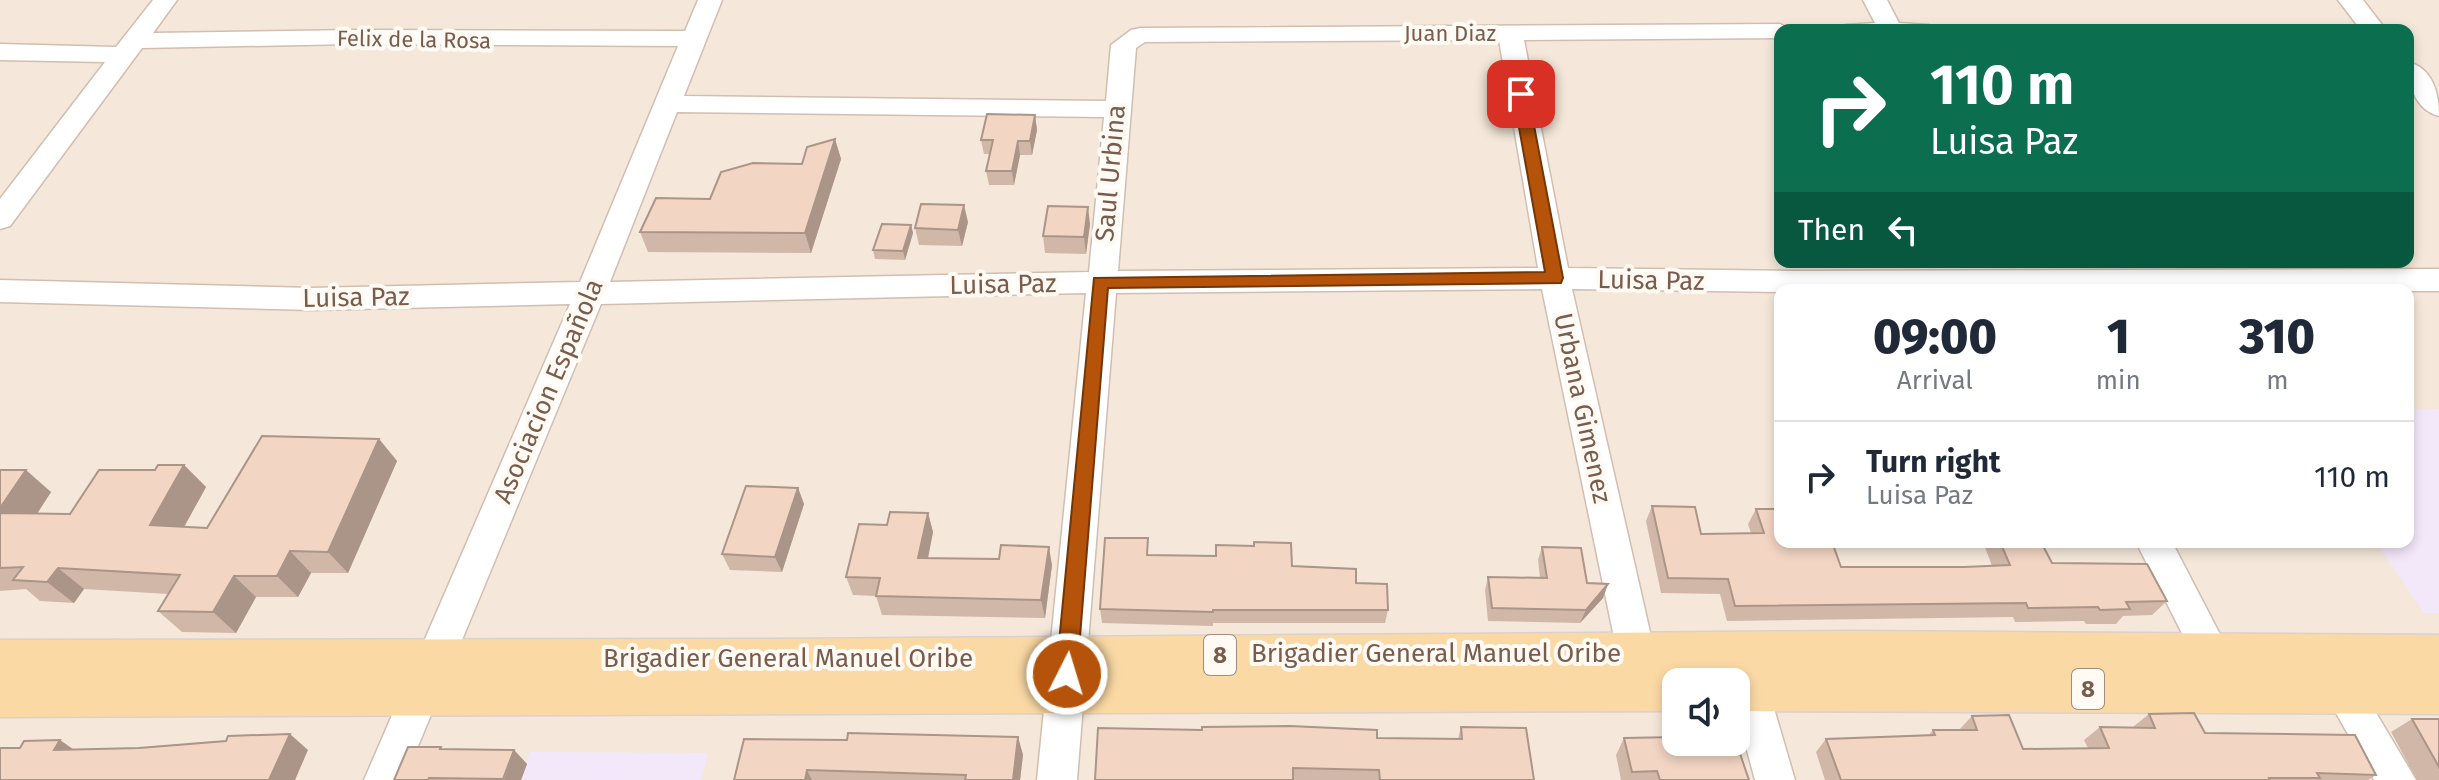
<!DOCTYPE html>
<meta charset="utf-8">
<style>
:root{--surface:#fff;--page:#f2f2f3;--text:#1f2937;--muted:#747a83;--line:#e0e1e3}
body{margin:0;font-family:"Fira Sans",sans-serif;background:var(--page);color:var(--text);height:100vh;display:flex;flex-direction:column;font-size:30px;white-space:nowrap}
*{box-sizing:border-box;margin:0}
p{font-size:26px;color:var(--muted)}
.icon{flex:none;width:44px;height:44px;fill:none;stroke:currentColor;stroke-width:2;stroke-linecap:round;stroke-linejoin:round}
.map{position:relative;flex:1;overflow:hidden}
.panel{position:absolute;left:1774px;top:284px;width:640px;height:264px;display:flex;flex-direction:column;background:var(--surface);border-radius:16px;box-shadow:0 4px 12px #0003}
.panel>*{flex:none}
.hud{position:absolute;left:1774px;top:24px;width:640px;height:244px;border-radius:16px;box-shadow:0 4px 12px #0003;background:#0b6e4f;color:#fff;overflow:hidden}
.fabs{position:absolute;left:1662px;top:668px;display:grid;gap:16px}
.fabs a{display:grid;place-items:center;width:88px;height:88px;border-radius:16px;background:var(--surface);box-shadow:0 4px 12px #0003;font-size:40px}
.pin{position:absolute;display:grid;place-items:center;width:68px;height:68px;color:#fff;margin:-34px;border-radius:16px;box-shadow:0 4px 12px #0006}
.me{position:absolute;width:88px;margin:-44px;rotate:5deg;stroke-linejoin:round;filter:drop-shadow(0 0 6px #0008)}
.turn{display:flex;align-items:center;gap:28px;height:168px;padding:0 24px;font-size:36px}
.turn .icon{width:104px;height:104px;stroke-width:2.5}
.turn b{display:block;font-size:56px;line-height:68px}
.then{display:flex;align-items:center;height:76px;padding:0 24px;background:#0003;gap:16px;font-size:30px}
.eta{display:flex;justify-content:space-evenly;align-items:center;height:136px;text-align:center}
.eta b{font-size:48px;font-weight:800;line-height:56px}
ul{padding:0;list-style:none}
li{display:flex;align-items:center;gap:24px;height:112px;padding:0 24px;border-top:2px solid var(--line)}
li div{flex:1}
li b{display:block;font-size:30px}
li em{font-style:normal}
.map>svg:first-child{display:block}
</style>
<div class="map">
<svg width="2439" height="780" viewBox="0 0 2439 780">
<rect width="100%" height="100%" fill="#fdf6ec"/>
<path fill="#f5e8da" fill-rule="evenodd" d="M0,0H2439V780H0ZM1780,30H2408V262H1780ZM1780,290H2408V542H1780ZM1676,682H1736V742H1676Z"/>
<g fill="#f3e8fa">
<path d="M2439,409V613H2424L2376,542H2408V410Z"/>
<path d="M530,752L708,753L701,780H521Z"/>
</g>
<g fill="none" stroke-linecap="round" stroke-linejoin="round">
<g stroke="#d1beb0" stroke-width="3">
<g id="minor">
<path d="M153,0H177L153,33L354,30L685,31L698,0H722L684,96L1106,101L1111,45L1131,30L1140,28L1780,24L1792,30H1780V38L1524,40L1568,268L1790,271L2439,269V291L1780,290V292L1572,289L1660,676L1654,688L1641,693L1628,688L1622,676L1542,289L1116,293L1077,780H1037L1086,293L601,304L404,780H364L570,304L311,310L0,302V280L311,288L580,282L678,46L354,44L142,48L10,226L0,229V199L105,62L0,60V44L116,47ZM1499,40L1538,268L1118,271L1136,48L1145,42ZM677,112L1104,117L1089,272L610,282Z"/>
<path d="M1863,0H1887L1899,23L1929,25L1932,30H1842L1845,25L1875,23Z"/>
<path d="M2338,0H2363L2386,30H2361Z"/>
<path d="M2408,62C2433,68 2439,94 2439,116C2415,110 2408,84 2408,62Z"/>
<path d="M2136,542H2172L2239,671L2233,683L2220,688L2207,683Z"/>
<path d="M1744,654L1757,659L1763,671L1795,780H1755L1736,710V682H1728L1725,671L1731,659Z"/>
<path d="M2334,659L2347,664L2416,780H2374L2315,676L2321,664Z"/>
</g>
</g>
<g stroke="#dad1cd" stroke-width="3">
<path id="major" d="M1855,631L2439,635V714L1736,711V682H1715L1722,673H1691L1697,682H1676V711L0,717V640L772,639Z"/>
</g>
<use href="#minor" fill="#fff" fill-rule="evenodd"/>
<use href="#major" fill="#fbd9a5" fill-rule="evenodd"/>
</g>
<g fill="#d1b7a8">
<path d="M1035,115L1037,130L1032,155H1020L1014,185H989L986,171L990,154H984L981,140Z"/>
<path d="M835,139L841,159L811,253L648,252L640,232L710,199L802,164Z"/>
<path d="M968,222L962,246L919,245L915,228Z"/>
<path d="M1090,224L1086,254L1045,253L1043,236Z"/>
<path d="M911,225L913,233L905,260L875,259L873,250Z"/>
<path d="M379,439L397,461L348,573H311L298,597H256L236,633L182,632L158,611L168,594L84,589L74,603L40,601L26,589L0,591V470L51,492L37,514H70L155,470L184,465L206,487L184,527L207,528Z"/>
<path d="M798,488L804,504L782,572L730,570L722,554Z"/>
<path d="M1652,506L1701,534L1751,533L1748,524L1756,509L1841,567H1964L1992,566L1983,542H2041L2052,563L2167,601L2152,615L2123,616L2116,624H2086L2084,621L2015,622L2013,617L1727,621L1720,594L1661,593L1646,521Z"/>
<path d="M928,513L933,532L928,559L1052,565L1045,618L882,615L876,596L853,595L846,577Z"/>
<path d="M1542,547L1587,583L1608,584L1603,598L1580,623L1488,621L1485,590L1488,577L1540,578L1538,560Z"/>
<path d="M1149,555L1292,566L1356,583L1388,610L1385,623H1213V626L1102,623L1100,609Z"/>
<path d="M2149,714L2205,733L2376,775L2368,780H1825L1816,752L1826,739L1929,735L1933,730H1959L1972,716L2023,749L2088,748L2084,740L2100,727H2133Z"/>
<path d="M2412,719H2439V780H2417L2391,732Z"/>
<path d="M1461,727L1534,780H1095L1202,730L1377,738L1458,739Z"/>
<path d="M1018,737L1023,755L1020,780H734L847,740Z"/>
<path d="M1624,738L1749,780H1621L1616,755Z"/>
<path d="M444,749L514,750L527,764L521,780H394Z"/>
</g>
<g fill="#aa9588">
<path d="M1035,115L1037,130L1032,155L1030,141Z"/>
<path d="M835,139L841,159L811,253L805,233Z"/>
<path d="M1018,141L1020,155L1014,185L1012,171Z"/>
<path d="M964,205L968,222L962,246L958,230Z"/>
<path d="M1088,207L1090,224L1086,254L1084,237Z"/>
<path d="M911,225L913,233L905,260L903,251Z"/>
<path d="M379,439L397,461L348,573L328,552Z"/>
<path d="M184,465L206,487L173,547L150,525Z"/>
<path d="M26,470L51,492L23,535L0,516V508Z"/>
<path d="M798,488L804,504L782,572L775,557Z"/>
<path d="M928,513L933,532L924,577L918,558Z"/>
<path d="M1049,547L1052,565L1045,618L1041,600Z"/>
<path d="M290,551L311,573L298,597L277,576Z"/>
<path d="M58,568L84,589L74,603L47,582Z"/>
<path d="M234,576L256,597L236,633L213,612Z"/>
<path d="M1608,584L1603,598L1580,623L1586,610Z"/>
<path d="M290,734L308,750L295,780H269Z"/>
<path d="M1018,737L1023,755L1020,780H1013Z"/>
<path d="M60,740L83,756L54,750Z"/>
<path d="M514,750L527,764L521,780H504Z"/>
<path d="M807,770L812,780H805Z"/>
</g>
<g fill="#f3d5c3" stroke="#aa9588" stroke-width="2">
<path d="M987,114L1035,115L1030,141H1018L1012,171H986L993,140H981Z"/>
<path d="M835,139L805,233L640,232L656,198L710,199L721,172L753,163L802,164L807,147Z"/>
<path d="M921,204L964,205L958,230L915,228Z"/>
<path d="M1048,206L1088,207L1084,237L1043,236Z"/>
<path d="M882,224L911,225L903,251L873,250Z"/>
<path d="M262,436L379,439L328,552L290,551L277,576H234L213,612L158,611L180,575L58,568L47,582L13,580L23,567L0,568V513L70,514L99,470H155L158,465H184L150,525L207,528Z"/>
<path d="M0,470H26L0,508Z"/>
<path d="M746,486L798,488L775,557L722,554Z"/>
<path d="M1652,506L1695,507L1701,534L1764,533L1756,509H1780V542H1832L1841,567H1964L2010,565L2000,542H2041L2052,563L2147,564L2167,601L2126,602L2130,609L2100,610L2098,607L2028,608L2026,603L1735,606L1728,579L1668,578Z"/>
<path d="M890,512L928,513L918,558L999,559L1001,545L1049,547L1041,600L876,596L880,578L846,577L859,524L887,525Z"/>
<path d="M1105,538H1148L1147,555L1216,556V545L1254,546V542L1291,543L1292,566L1356,569V583L1387,584L1388,610H1213V612L1100,609Z"/>
<path d="M1542,547L1581,548L1587,583L1608,584L1586,610L1492,608L1488,577L1547,578Z"/>
<path d="M2194,713L2205,733L2355,735L2376,775L2317,773L2320,778H2269L2270,780H1841L1826,739L1935,735L1933,730H1977L1972,716L2009,715L2023,749L2109,748L2100,727L2155,728L2149,714Z"/>
<path d="M2412,719H2439V767Z"/>
<path d="M1290,726L1377,730V738L1462,739L1461,727L1526,728L1534,780H1380L1379,770L1293,768V780H1095L1098,728L1202,730V727Z"/>
<path d="M848,733L1018,737L1013,780H965L966,775L807,770L805,780H734L744,739L847,740Z"/>
<path d="M290,734L269,780H0V748H20L24,741L60,740L54,750L139,748L226,741L228,736Z"/>
<path d="M1676,737V742H1736L1749,780H1660L1657,771L1632,772L1624,738Z"/>
<path d="M408,747H441L440,749L514,750L503,779L429,778L428,780H394Z"/>
</g>
<path fill="#b45309" stroke="#753606" stroke-width="2" d="M1521,89L1528,94L1563,278L1561,283L1108,288L1077,674L1074,681L1067,684L1059,681L1056,674L1094,278L1545,272L1513,94Z"/>
<g text-anchor="middle" stroke-width="8" stroke-linejoin="round" paint-order="stroke">
<g font-size="22" fill="#7a5c4d" stroke="#fffaf3">
<text x="1450" y="41">Juan Diaz</text>
<text transform="translate(414 39) rotate(1)" y="8">Felix de la Rosa</text>
</g>
<g fill="#fffaf3" stroke="#a28b7f" stroke-width="2">
<rect x="1204" y="635" width="32" height="40" rx="6"/>
<rect x="2072" y="669" width="32" height="40" rx="6"/>
</g>
<g font-size="24" font-weight="bold" fill="#7a5c4d">
<text x="1220" y="663">8</text>
<text x="2088" y="697">8</text>
</g>
<g font-size="26" fill="#7a5c4d" stroke="#fffaf3">
<text transform="translate(1110 173) rotate(-85)" y="9">Saul Urbina</text>
<text transform="translate(1651 280) rotate(1)" y="9">Luisa Paz</text>
<text transform="translate(1003 284) rotate(-1)" y="9">Luisa Paz</text>
<text transform="translate(356 297) rotate(-1)" y="9">Luisa Paz</text>
<text transform="translate(548 391) rotate(-67)" y="9">Asociacion Española</text>
<text transform="translate(1583 408) rotate(78)" y="9">Urbana Gimenez</text>
<text x="1436" y="662">Brigadier General Manuel Oribe</text>
<text x="788" y="667">Brigadier General Manuel Oribe</text>
</g>
</g>
</svg>
<div class="fabs">
<a><svg class="icon" aria-label="sound" viewBox="0 0 24 24"><path d="M4 9h4l5-4v14l-5-4H4zM17 9q2 3 0 6"/></svg></a>
</div>
<div class="pin" style="left:1521px;top:94px;background:#d93025"><svg class="icon" aria-label="arrive" viewBox="0 0 24 24"><path d="M6 21V4h12l-3 4 3 4H6"/></svg></div>
<svg class="me" style="left:1067px;top:674px" viewBox="-20 -20 40 40"><circle r="17" fill="#b45309" stroke="#fff" stroke-width="3"/><path d="M0-11L8 9 0 5-8 9z" fill="#fff"/></svg>
<div class="hud">
<div class="turn"><svg class="icon" aria-label="right" viewBox="0 0 24 24"><path d="M7 20v-9h11M14 6l5 5-5 5"/></svg><div><b>110 m</b>Luisa Paz</div></div>
<div class="then">Then<svg class="icon" aria-label="left" viewBox="0 0 24 24"><path d="M17 20v-9H6M10 6l-5 5 5 5"/></svg></div>
</div>
<section class="panel">
<div class="eta">
<div><b>09:00</b><p>Arrival</p></div>
<div><b>1</b><p>min</p></div>
<div><b>310</b><p>m</p></div>
</div>
<ul>
<li><svg class="icon" aria-label="right" viewBox="0 0 24 24"><path d="M7 20v-9h11M14 6l5 5-5 5"/></svg><div><b>Turn right</b><p>Luisa Paz</p></div><em>110 m</em></li>
</ul>
</section>
</div>
